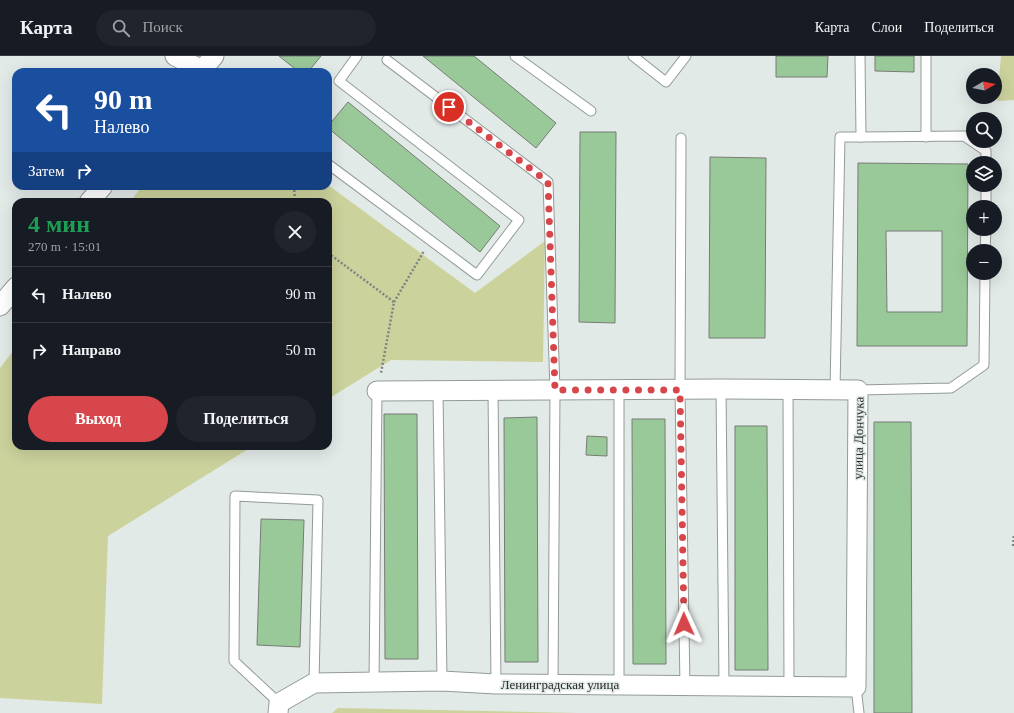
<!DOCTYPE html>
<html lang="ru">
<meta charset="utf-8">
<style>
:root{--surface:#171b24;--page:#20242c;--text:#f1f3f6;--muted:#9ea1a6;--line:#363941;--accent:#d6464a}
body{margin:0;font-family:Georgia,serif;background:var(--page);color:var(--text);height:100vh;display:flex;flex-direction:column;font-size:15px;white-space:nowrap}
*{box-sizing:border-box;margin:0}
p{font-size:13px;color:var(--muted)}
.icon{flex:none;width:22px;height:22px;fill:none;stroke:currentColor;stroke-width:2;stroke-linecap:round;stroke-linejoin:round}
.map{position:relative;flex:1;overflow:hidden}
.side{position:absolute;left:12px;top:142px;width:320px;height:252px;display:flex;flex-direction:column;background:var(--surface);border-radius:12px;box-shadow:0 4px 16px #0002}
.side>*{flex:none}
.hud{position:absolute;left:12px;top:12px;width:320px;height:122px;border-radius:12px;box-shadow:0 4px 16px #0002;background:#1a4fa0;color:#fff;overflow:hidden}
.needle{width:26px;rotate:80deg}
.fabs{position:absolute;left:966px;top:12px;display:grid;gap:8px}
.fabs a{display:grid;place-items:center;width:36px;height:36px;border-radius:50%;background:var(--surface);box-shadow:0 4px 16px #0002;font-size:20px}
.pin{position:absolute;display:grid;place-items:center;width:34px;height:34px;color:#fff;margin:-17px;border:2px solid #fff;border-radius:50%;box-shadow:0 1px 4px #0007}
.me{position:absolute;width:44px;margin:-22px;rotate:359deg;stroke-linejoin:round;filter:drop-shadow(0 0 3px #0008)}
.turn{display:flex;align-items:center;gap:14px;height:84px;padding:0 16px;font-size:18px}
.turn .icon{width:52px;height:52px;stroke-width:2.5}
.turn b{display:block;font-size:28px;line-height:34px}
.then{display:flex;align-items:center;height:38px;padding:0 16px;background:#0003;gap:8px;font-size:15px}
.round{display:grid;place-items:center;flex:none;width:42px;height:42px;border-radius:21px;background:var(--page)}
.summary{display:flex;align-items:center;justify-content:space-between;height:68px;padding:0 16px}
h1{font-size:24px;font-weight:800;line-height:30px;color:#1e9e55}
.cta{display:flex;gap:8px;margin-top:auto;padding:8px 16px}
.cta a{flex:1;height:46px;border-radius:24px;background:var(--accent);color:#fff;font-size:16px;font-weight:800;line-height:46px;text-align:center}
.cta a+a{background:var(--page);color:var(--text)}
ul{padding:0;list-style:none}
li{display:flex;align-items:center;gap:12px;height:56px;padding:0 16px;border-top:1px solid var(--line)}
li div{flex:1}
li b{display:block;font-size:15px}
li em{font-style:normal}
header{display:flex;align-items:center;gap:24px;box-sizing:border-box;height:56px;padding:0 20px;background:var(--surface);border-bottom:1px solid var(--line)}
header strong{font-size:19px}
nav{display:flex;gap:22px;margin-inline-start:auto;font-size:14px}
.search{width:280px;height:36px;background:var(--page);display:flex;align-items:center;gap:10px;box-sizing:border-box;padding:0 14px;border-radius:22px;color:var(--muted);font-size:15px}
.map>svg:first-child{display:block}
</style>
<header>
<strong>Карта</strong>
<div class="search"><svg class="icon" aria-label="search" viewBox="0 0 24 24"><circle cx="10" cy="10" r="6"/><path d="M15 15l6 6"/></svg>Поиск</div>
<nav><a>Карта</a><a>Слои</a><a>Поделиться</a></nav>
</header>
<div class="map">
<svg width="1014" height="657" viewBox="0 0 1014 657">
<rect width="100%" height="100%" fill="#e2eae7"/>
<g fill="#ccd29c">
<path d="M1001,0H1014V44L997,45Z"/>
<path d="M328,129L475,237L545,185L543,306L391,304L328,343V146H130L142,130H328Z"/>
<path d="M16,291V390H253L108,480L102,648L0,642V312Z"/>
<path d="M338,652L578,657H332Z"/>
</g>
<g fill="#9ac999" stroke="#777c76" fill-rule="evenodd">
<path d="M279,0H321L308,16H299Z"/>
<path d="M423,0H474L556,67L536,92Z"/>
<path d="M776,0H828L827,21H776Z"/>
<path d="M875,0H914V16L875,15Z"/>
<path d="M348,46L500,170L480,196L328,72V70Z"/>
<path d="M580,76H616L615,267L579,266Z"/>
<path d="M710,101L766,102L765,282H709Z"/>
<path d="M858,107L968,108L967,290H857ZM886,175H942V256H887Z"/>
<path d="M384,358H417L418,603H385Z"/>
<path d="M537,361L538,606H505L504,362Z"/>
<path d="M632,363H665L666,608H633Z"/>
<path d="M874,366H911L912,657H874Z"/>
<path d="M735,370H767L768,614H735Z"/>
<path d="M587,380L607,381V400L586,399Z"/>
<path d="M261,463L304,464L300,591L257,589Z"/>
</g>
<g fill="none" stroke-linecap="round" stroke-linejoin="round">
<g stroke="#939b98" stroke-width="11">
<g id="service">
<path d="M515,0L591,55"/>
<path d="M633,0L666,26L686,0"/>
<path d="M860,0L861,81L964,80L986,95V107"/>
<path d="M387,4L548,126L555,334L553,628"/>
<path d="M926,81V0"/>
<path d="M681,82L680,334L685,630"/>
<path d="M328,108L477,219L519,164L339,25L357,0"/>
<path d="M986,151V129"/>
<path d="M985,195L986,173"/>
<path d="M721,333L724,630"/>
<path d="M788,333L789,631"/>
<path d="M493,334L496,628"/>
<path d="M619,334V628"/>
<path d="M835,334L840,81H861"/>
<path d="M858,334L951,332L984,309L985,217"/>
<path d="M438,335L442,625"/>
<path d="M374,626L377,335"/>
<path d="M856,631L859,657"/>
<path d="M279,647L234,605L235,440L318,444L314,627"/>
</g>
</g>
<g stroke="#939b98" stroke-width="21">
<g id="minor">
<path d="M175,0L202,14"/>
<path d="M200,16L214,0"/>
<path d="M89,146L103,130"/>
<path d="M0,250L16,231"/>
<path d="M278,657L279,647L314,627L442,625L496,628L856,631L858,334L721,333L377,335"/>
</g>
</g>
<g stroke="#7f8482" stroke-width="2.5" stroke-dasharray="2 2" stroke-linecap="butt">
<path d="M294,130L295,146"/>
<path d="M328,197L394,246L381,317"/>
<path d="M394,246L424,195"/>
<path d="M1013,490L1014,478"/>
</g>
<use href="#service" stroke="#fff" stroke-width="9"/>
<use href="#minor" stroke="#fff" stroke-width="19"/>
</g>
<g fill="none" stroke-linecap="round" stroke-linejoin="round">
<path stroke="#d6464a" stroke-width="7" stroke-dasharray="0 12.6" d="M449,51L548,126L555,334H680L684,568"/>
</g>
<g text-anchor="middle" stroke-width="3" stroke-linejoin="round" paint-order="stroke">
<g font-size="13" fill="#282b2a" stroke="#e2eae7">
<text transform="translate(858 382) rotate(-89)" y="5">улица Дончука</text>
<text x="560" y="633">Ленинградская улица</text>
</g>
</g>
</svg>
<div class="fabs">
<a><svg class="needle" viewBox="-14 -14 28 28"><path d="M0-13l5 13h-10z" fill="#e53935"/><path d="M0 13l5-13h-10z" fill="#9ea1a6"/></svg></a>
<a><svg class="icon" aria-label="search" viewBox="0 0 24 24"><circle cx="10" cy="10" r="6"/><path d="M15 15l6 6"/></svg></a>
<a><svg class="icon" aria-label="layers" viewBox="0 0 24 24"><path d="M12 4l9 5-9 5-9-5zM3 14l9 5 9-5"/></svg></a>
<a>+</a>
<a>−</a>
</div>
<div class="pin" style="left:449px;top:51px;background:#d93025"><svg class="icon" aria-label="arrive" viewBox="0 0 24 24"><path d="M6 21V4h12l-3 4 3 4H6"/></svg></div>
<svg class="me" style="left:684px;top:568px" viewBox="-20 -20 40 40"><path d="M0-17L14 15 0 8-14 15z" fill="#d6464a" stroke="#fff" stroke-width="4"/></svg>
<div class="hud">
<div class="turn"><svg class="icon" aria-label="left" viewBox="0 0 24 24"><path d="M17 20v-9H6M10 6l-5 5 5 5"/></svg><div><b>90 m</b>Налево</div></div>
<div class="then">Затем<svg class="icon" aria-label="right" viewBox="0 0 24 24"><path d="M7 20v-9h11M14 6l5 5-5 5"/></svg></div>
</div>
<section class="side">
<div class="summary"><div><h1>4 мин</h1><p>270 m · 15:01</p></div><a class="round"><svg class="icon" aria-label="close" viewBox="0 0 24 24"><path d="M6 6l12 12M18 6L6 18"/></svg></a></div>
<ul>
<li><svg class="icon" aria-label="left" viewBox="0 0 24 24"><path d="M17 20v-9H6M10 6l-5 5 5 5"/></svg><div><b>Налево</b></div><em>90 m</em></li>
<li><svg class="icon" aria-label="right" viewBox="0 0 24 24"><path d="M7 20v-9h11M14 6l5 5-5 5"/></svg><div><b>Направо</b></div><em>50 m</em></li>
</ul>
<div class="cta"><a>Выход</a><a>Поделиться</a></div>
</section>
</div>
